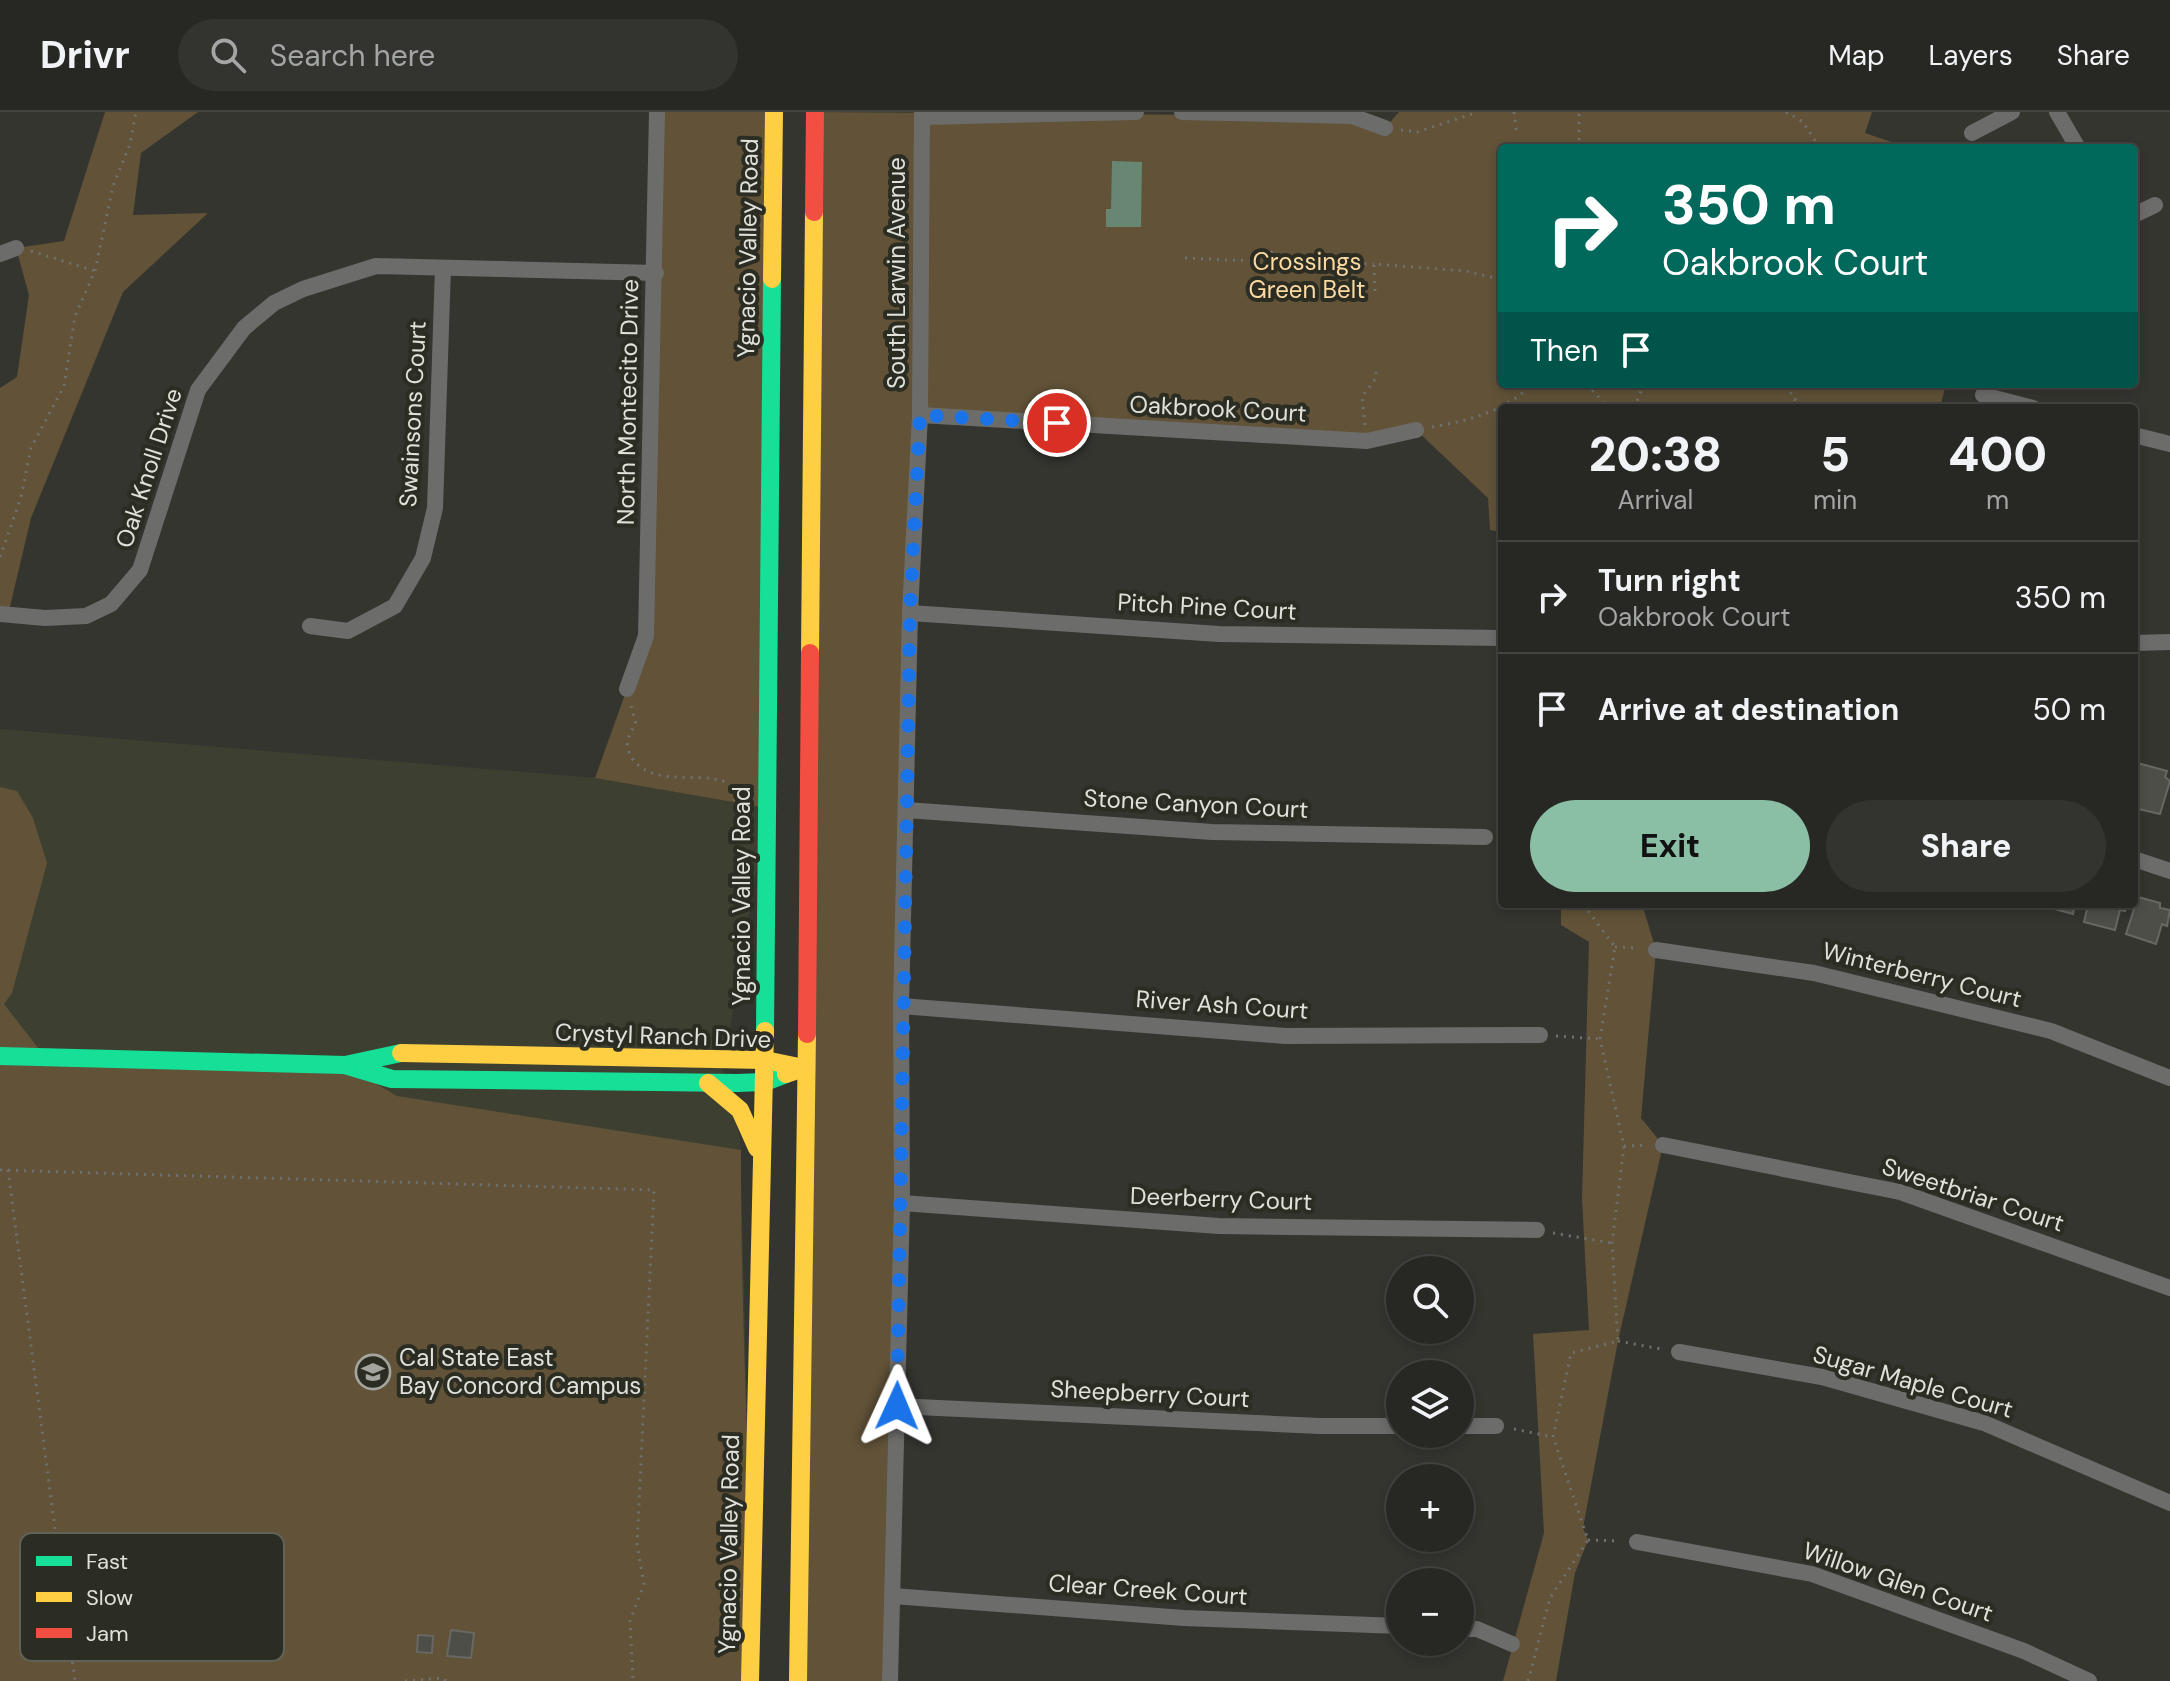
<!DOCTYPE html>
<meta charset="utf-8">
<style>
:root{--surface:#272823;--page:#333430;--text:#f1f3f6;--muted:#a4a6a6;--line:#434441;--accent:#8abfa5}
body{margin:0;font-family:"DM Sans",sans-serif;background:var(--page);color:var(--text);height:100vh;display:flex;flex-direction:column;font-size:30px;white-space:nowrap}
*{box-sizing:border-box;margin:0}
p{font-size:26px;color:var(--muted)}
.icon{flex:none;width:44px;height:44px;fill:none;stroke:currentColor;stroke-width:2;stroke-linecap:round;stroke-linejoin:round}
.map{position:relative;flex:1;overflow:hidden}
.panel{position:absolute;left:1498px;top:292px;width:640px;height:504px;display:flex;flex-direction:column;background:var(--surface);border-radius:8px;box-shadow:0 4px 12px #0003,0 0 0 2px var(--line)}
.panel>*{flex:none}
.guide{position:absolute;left:1498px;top:32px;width:640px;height:244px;border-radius:8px;box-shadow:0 4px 12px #0003,0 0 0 2px var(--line);background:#00695c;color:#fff;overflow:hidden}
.fabs{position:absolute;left:1386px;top:1144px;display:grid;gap:16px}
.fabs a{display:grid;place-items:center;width:88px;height:88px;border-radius:50%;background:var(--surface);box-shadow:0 4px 12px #0003,0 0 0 2px var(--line);font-size:40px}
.pin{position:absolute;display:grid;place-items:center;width:68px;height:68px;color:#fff;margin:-34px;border:4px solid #fff;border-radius:50%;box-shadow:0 2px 8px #0007}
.me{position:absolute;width:88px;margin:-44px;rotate:1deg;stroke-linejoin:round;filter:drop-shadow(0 0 6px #0008)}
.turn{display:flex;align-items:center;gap:28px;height:168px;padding:0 32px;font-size:36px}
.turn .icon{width:104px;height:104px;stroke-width:2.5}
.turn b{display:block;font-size:56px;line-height:68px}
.then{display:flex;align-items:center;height:76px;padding:0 32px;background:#0003;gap:16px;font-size:30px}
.eta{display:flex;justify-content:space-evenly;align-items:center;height:136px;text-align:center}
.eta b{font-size:48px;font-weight:800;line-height:56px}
.cta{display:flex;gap:16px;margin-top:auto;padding:16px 32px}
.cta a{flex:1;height:92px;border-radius:48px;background:var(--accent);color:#111;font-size:32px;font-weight:800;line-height:92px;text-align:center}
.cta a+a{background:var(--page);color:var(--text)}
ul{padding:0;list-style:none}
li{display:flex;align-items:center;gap:24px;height:112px;padding:0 32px;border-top:2px solid var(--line)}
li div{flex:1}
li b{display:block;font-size:30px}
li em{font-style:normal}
header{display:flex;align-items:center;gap:48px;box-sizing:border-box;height:112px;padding:0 40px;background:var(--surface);border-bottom:2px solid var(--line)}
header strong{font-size:38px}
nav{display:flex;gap:44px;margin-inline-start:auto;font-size:28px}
.search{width:560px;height:72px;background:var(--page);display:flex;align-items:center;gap:20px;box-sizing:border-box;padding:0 28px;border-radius:44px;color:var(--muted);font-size:30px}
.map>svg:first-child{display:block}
</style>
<header>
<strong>Drivr</strong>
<div class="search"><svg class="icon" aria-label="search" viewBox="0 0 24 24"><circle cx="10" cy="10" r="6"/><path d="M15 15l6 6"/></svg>Search here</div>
<nav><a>Map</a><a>Layers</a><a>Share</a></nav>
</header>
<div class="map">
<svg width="2170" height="1569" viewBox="0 0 2170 1569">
<rect width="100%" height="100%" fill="#34352f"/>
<path fill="#3d4031" d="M0,617L595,666L767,696L723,958L740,1027L752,1494L0,1569Z"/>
<g fill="#615238">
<path d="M105,0H198L141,41L133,103L208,101L123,180L31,406L8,503L0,502V276L17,265L29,183L16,136L64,129Z"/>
<path d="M657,0H774L767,696L595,666L646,524Z"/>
<path d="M815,0L1352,4L1385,16L1399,0H1872L1865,21L1909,36H1502V272H1946L1940,296H1502V420L1490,418L1488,386L1416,318L1367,329L920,303L890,1569H798Z"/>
<path d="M0,675L17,679L33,706L47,751L12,881L4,892L46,946L345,953L397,984L741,1038C740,1215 753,1392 750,1569H0Z"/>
<path d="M1561,792H1642L1656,838L1641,1006L1663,1033L1618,1229L1583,1416L1588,1428L1575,1461L1556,1569H1503L1544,1421L1533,1222L1589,1218L1582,1087L1589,830L1561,813Z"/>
</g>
<path fill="#678772" d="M1112,49L1142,50L1141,115H1106V97H1111Z"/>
<g fill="#4e4e49" stroke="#686863" stroke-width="2">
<path d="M2134,650L2167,659L2165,665L2170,669L2160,702L2134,696Z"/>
<path d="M2138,785L2160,791V796L2170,798L2167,814L2162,812L2156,832L2126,822Z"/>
<path d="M2036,792H2075L2073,802Z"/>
<path d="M2127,792L2125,799L2120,798L2115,818L2084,810L2087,797L2081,792Z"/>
<path d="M451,1518L474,1521L471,1546L447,1544Z"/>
<path d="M418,1523L433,1524L432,1541L417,1540Z"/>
</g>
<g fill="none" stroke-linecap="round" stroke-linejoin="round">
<g stroke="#70716f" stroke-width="3" stroke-dasharray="2 6" stroke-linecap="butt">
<path d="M1514,0L1517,24"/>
<path d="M1786,0L1803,10L1820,36"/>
<path d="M1401,18L1417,20L1478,0"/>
<path d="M1579,36V0"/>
<path d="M31,139L95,159"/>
<path d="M1185,146L1252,149L1271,140L1302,152H1374"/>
<path d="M1375,179L1374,152L1466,159L1502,168"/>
<path d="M1587,272L1608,296"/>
<path d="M1732,272L1758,277L1788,272"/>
<path d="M1787,273L1793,286L1806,296"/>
<path d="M1634,296L1644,272"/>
<path d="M1365,313L1362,285L1376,266V258"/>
<path d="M1432,315C1471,308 1503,300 1533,272"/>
<path d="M0,445L21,385L31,336L64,274L75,204L95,159L113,74L130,32L136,0"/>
<path d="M631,594L636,612C628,622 624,634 632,646C656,681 717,652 735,678V688H743"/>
<path d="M1615,835L1639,836"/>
<path d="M1556,924L1600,927"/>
<path d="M1624,1034L1648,1033"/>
<path d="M0,1058L654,1078L637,1433L644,1472L630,1509L633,1569"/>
<path d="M8,1058L75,1569"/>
<path d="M1553,1121L1612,1131"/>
<path d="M1618,1229L1661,1237"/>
<path d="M1514,1317L1553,1325"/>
<path d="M1588,1428L1620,1429"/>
<path d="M405,1569L443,1566L446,1569"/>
<path d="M1528,1569L1550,1486L1588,1428L1553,1325L1571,1241L1618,1229L1612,1131L1624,1034L1600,927L1615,835L1583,792"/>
</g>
<g stroke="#6c6d6b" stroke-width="16">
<path d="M1182,0L1352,4L1385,16"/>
<path d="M2057,0L2078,36"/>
<path d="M922,5L1136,0"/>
<path d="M1972,21L2012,0"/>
<path d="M2134,103L2155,93"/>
<path d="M0,142L16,136"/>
<path d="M1983,283L2033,296"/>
<path d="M920,303L1367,329L1416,318"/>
<path d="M2134,323L2170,332"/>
<path d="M910,501L1219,522L1502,526"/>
<path d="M0,502L45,506L86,504L111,492L140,458L198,278L244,216L274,191L303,177L376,154L656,161"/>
<path d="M310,514L348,519L395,494L423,446L435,396L443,156"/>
<path d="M2134,531L2170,530"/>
<path d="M627,577L646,524L657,0"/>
<path d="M906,698L1212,720L1485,725"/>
<path d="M2134,747L2170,759"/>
<path d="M1656,838L1814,861L2051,919L2170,966"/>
<path d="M901,894L1285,924L1540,923"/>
<path d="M1663,1033L1900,1080L2170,1176"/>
<path d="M902,1091L1219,1114L1537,1118"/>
<path d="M1679,1240L1822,1265L1984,1311L2170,1391"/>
<path d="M897,1294L1320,1314H1400"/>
<path d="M1460,1314H1496"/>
<path d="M1637,1430L1812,1462L2024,1539L2089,1569"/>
<path d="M893,1484L1184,1506L1400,1514"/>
<path d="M1460,1517H1477L1512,1532"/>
<path d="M890,1569L902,1091L901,894L910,501L920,303L922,0"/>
</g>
<g stroke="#16e098" stroke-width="18">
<path d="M765,919L772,167"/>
<path d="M401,941L345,953L392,967L737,971L765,970L786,962"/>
<path d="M0,944L345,953"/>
</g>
<g stroke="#ffcf43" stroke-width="18">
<path d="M772,167L774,0"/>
<path d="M810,541L814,100"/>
<path d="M401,941L765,948L804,956L786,962"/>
<path d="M708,971L740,998L757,1036"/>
<path d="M750,1569L765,919"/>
<path d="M798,1569L807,922"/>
</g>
<g stroke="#f24e42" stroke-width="18">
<path d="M814,100L815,0"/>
<path d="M807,922L810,541"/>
</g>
</g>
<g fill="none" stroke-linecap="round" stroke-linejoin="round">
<path stroke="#1a73e8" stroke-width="14" stroke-dasharray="0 25.2" d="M897,1294L910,501L920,303L1057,311"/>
</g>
<defs>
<g id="school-ring" transform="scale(1.8)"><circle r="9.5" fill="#2b2d23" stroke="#a3a59e" stroke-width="1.5"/><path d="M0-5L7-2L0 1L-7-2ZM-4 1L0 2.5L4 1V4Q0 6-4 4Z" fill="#a3a59e"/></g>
</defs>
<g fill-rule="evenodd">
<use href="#school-ring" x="373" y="1260"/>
</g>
<g text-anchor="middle" stroke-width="8" stroke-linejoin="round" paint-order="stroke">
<g font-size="24" fill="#dfe1da" stroke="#2b2d23">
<text transform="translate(748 136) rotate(-89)" y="8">Ygnacio Valley Road</text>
<text transform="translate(897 161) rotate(-90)" y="8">South Larwin Avenue</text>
<text transform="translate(628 290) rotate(-89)" y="8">North Montecito Drive</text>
<text transform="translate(1218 297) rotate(3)" y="8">Oakbrook Court</text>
<text transform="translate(413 302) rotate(-87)" y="8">Swainsons Court</text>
<text transform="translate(149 356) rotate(-72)" y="8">Oak Knoll Drive</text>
<text transform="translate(1207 495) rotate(3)" y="8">Pitch Pine Court</text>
<text transform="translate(1196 692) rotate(3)" y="8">Stone Canyon Court</text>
<text transform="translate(742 784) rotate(-90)" y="8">Ygnacio Valley Road</text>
<text transform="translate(1922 863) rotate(14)" y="8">Winterberry Court</text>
<text transform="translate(1222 893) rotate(4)" y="8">River Ash Court</text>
<text transform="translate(663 924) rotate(2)" y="8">Crystyl Ranch Drive</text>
<text transform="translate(1973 1083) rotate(18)" y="8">Sweetbriar Court</text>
<text transform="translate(1221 1087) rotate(2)" y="8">Deerberry Court</text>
<text transform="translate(1913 1270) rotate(16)" y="8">Sugar Maple Court</text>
<text transform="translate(1150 1282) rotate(3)" y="8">Sheepberry Court</text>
<text transform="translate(729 1432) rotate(-89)" y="8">Ygnacio Valley Road</text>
<text transform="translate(1898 1470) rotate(19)" y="8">Willow Glen Court</text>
<text transform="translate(1148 1478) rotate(4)" y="8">Clear Creek Court</text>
</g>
<g font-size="24" fill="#fddaa2" stroke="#2b2d23">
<text x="1307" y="158">Crossings<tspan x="1307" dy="28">Green Belt</tspan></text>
</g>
<g font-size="24" fill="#dfe1da" stroke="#2b2d23" text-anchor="start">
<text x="399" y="1254">Cal State East<tspan x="399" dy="28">Bay Concord Campus</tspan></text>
</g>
</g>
<rect x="20" y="1421" width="264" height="128" rx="12" fill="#2b2d23" stroke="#61635a" stroke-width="2"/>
<rect x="36" y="1444" width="36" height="10" fill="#16e098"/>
<rect x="36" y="1480" width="36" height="10" fill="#ffcf43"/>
<rect x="36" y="1516" width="36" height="10" fill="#f24e42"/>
<g font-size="22" fill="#dfe1da">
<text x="86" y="1457">Fast</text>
<text x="86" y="1493">Slow</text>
<text x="86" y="1529">Jam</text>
</g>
</svg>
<div class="fabs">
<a><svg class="icon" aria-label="search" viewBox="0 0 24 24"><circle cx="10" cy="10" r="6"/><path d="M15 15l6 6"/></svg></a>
<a><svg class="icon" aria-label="layers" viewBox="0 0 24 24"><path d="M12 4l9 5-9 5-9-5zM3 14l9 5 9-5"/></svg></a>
<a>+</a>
<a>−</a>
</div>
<div class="pin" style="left:1057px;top:311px;background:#d93025"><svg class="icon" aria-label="arrive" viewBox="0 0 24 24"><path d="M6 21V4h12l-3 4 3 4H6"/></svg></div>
<svg class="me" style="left:897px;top:1294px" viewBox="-20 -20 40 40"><path d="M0-17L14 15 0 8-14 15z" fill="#1a73e8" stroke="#fff" stroke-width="4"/></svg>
<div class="guide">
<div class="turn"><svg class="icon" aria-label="right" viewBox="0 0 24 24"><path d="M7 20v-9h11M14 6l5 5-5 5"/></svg><div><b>350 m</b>Oakbrook Court</div></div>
<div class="then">Then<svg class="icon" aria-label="arrive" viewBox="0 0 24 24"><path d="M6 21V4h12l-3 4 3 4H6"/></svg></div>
</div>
<section class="panel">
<div class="eta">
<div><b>20:38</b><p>Arrival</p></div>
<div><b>5</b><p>min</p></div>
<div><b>400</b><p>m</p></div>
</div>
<ul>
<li><svg class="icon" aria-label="right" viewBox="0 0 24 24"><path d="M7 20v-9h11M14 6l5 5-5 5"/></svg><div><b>Turn right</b><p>Oakbrook Court</p></div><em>350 m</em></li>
<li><svg class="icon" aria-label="arrive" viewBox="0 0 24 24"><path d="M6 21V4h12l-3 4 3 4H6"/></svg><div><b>Arrive at destination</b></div><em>50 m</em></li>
</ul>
<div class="cta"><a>Exit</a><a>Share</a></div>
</section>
</div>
